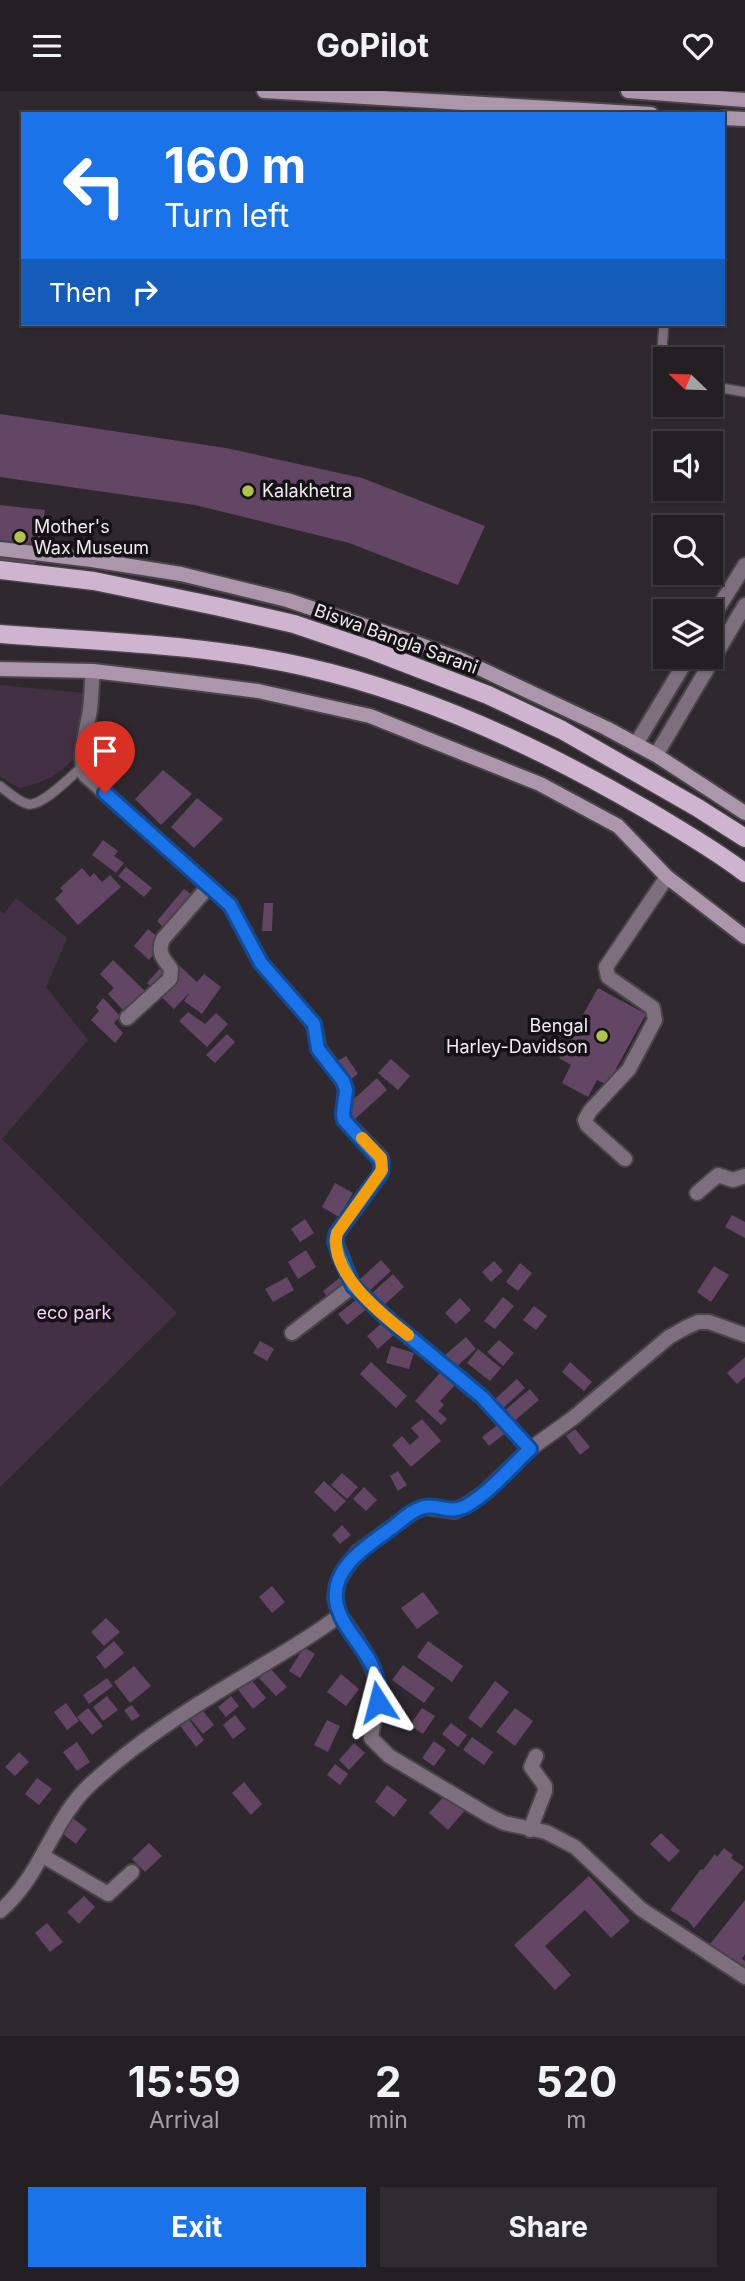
<!DOCTYPE html>
<style>
:root{--surface:#231f23;--page:#2f2c30;--text:#f1f3f6;--muted:#a3a2a6;--line:#403d41;--accent:#1a73e8}
body{margin:0;font-family:Inter,sans-serif;background:var(--page);color:var(--text);height:100vh;display:flex;flex-direction:column;font-size:26px;white-space:nowrap}
*{box-sizing:border-box;margin:0}
p{font-size:23px;color:var(--muted)}
.icon{flex:none;width:38px;height:38px;fill:none;stroke:currentColor;stroke-width:2;stroke-linecap:round;stroke-linejoin:round}
.map{position:relative;height:1945px;overflow:hidden}
.sheet{display:flex;flex-direction:column;background:var(--surface);flex:1}
.sheet>*{flex:none}
.hud{position:absolute;left:21px;top:21px;width:704px;height:214px;border-radius:0px;box-shadow:0 2px 5px #0004,0 0 0 2px var(--line);background:#1a73e8;color:#fff;overflow:hidden}
.needle{width:46px;rotate:293deg}
.controls{position:absolute;left:653px;top:256px;display:grid;gap:14px}
.controls a{display:grid;place-items:center;width:70px;height:70px;border-radius:0px;background:var(--surface);box-shadow:0 2px 5px #0004,0 0 0 2px var(--line);font-size:35px}
.pin{position:absolute;display:grid;place-items:center;width:60px;height:60px;color:#fff;margin:-72px -30px;border-radius:50% 50% 50% 0;rotate:-45deg;box-shadow:0 0 7px #0007}
.pin .icon{rotate:45deg}
.me{position:absolute;width:77px;margin:-38px;rotate:351deg;stroke-linejoin:round;filter:drop-shadow(0 0 5px #0008)}
.turn{display:flex;align-items:center;gap:24px;height:147px;padding:0 28px;font-size:32px}
.turn .icon{width:91px;height:91px;stroke-width:2.5}
.turn b{display:block;font-size:49px;line-height:60px}
.then{display:flex;align-items:center;height:66px;padding:0 28px;background:#0003;gap:14px;font-size:26px}
.eta{display:flex;justify-content:space-evenly;align-items:center;height:119px;text-align:center}
.eta b{font-size:42px;font-weight:700;line-height:49px}
.cta{display:flex;gap:14px;margin-top:auto;padding:14px 28px}
.cta a{flex:1;height:80px;border-radius:0px;background:var(--accent);color:#fff;font-size:28px;font-weight:700;line-height:80px;text-align:center}
.cta a+a{background:var(--page);color:var(--text)}
header{display:flex;justify-content:space-between;align-items:center;height:91px;padding:0 28px;background:var(--surface);font-size:32px;font-weight:700}
.map>svg:first-child{display:block}
</style>
<header><svg class="icon" aria-label="menu" viewBox="0 0 24 24"><path d="M4 6h16M4 12h16M4 18h16"/></svg>GoPilot<svg class="icon" aria-label="heart" viewBox="0 0 24 24"><path d="M12 20l-8-8c-3-5 5-10 8-4 3-6 11-1 8 4z"/></svg></header>
<div class="map">
<svg width="745" height="1945" viewBox="0 0 745 1945">
<rect width="100%" height="100%" fill="#2f292f"/>
<g fill="#443044">
<path d="M0,594L84,602C87,657 77,684 19,697L0,685Z"/>
<path d="M16,807L67,847L46,896L88,949L2,1048L177,1222L0,1396V820L4,823Z"/>
</g>
<g fill="#624663">
<path d="M0,323L226,357L362,387L485,435L458,494L349,452L195,414L0,386Z"/>
<path d="M0,414L45,419L35,476L0,472Z"/>
<path d="M163,679L192,703L161,734L135,708Z"/>
<path d="M197,707L223,728L194,757L171,736Z"/>
<path d="M103,749L118,760L114,765L124,772L116,782L92,764Z"/>
<path d="M126,776L152,797L144,806L118,785Z"/>
<path d="M82,777L90,786L94,782L102,791L110,784L121,796L78,834L55,808L63,800L60,797Z"/>
<path d="M184,798L200,810L149,869L134,855L148,838L159,847L166,839L157,830Z"/>
<path d="M264,812H273L272,840H262Z"/>
<path d="M170,866L197,891L204,883L221,896L202,923L184,910L190,901L174,918L147,892Z"/>
<path d="M113,869L146,901L124,920L108,903L114,897L100,883Z"/>
<path d="M598,897L646,923L607,994L597,989L588,1006L562,992L571,974L559,967Z"/>
<path d="M103,907L120,925L114,932L123,942L115,952L91,929L99,920L96,916Z"/>
<path d="M188,921L205,933L216,922L228,933L207,956L179,930Z"/>
<path d="M227,943L235,951L215,972L206,964Z"/>
<path d="M346,965L358,983L347,991L334,972Z"/>
<path d="M391,968L410,985L398,999L378,982Z"/>
<path d="M377,987L387,999L355,1028L344,1017Z"/>
<path d="M335,1092L353,1102L339,1126L322,1116Z"/>
<path d="M732,1124L745,1131V1147L725,1136Z"/>
<path d="M305,1128L314,1142L300,1151L291,1138Z"/>
<path d="M306,1159L316,1176L298,1188L288,1171Z"/>
<path d="M381,1169L391,1180L369,1200L359,1189Z"/>
<path d="M494,1170L503,1180L491,1191L482,1181Z"/>
<path d="M520,1172L532,1182L518,1200L506,1191Z"/>
<path d="M714,1175L729,1184L711,1211L697,1201Z"/>
<path d="M393,1183L404,1196L383,1215L372,1202Z"/>
<path d="M342,1185L350,1195L331,1210L323,1200Z"/>
<path d="M287,1186L294,1199L273,1211L265,1198Z"/>
<path d="M360,1206L369,1216L347,1234L338,1223Z"/>
<path d="M503,1206L514,1215L495,1238L484,1230Z"/>
<path d="M460,1207L471,1219L456,1233L445,1222Z"/>
<path d="M534,1215L547,1225L536,1239L523,1229Z"/>
<path d="M384,1230L396,1242L378,1258L367,1245Z"/>
<path d="M466,1246L476,1258L455,1277L444,1265Z"/>
<path d="M499,1249L514,1262L503,1275L487,1261Z"/>
<path d="M260,1250L274,1258L267,1270L253,1262Z"/>
<path d="M391,1255L414,1262L409,1278L386,1272Z"/>
<path d="M478,1258L501,1277L490,1290L467,1272Z"/>
<path d="M745,1266V1286L737,1293L727,1282Z"/>
<path d="M371,1271L407,1305L396,1317L360,1283Z"/>
<path d="M570,1271L592,1291L584,1300L562,1281Z"/>
<path d="M445,1276L459,1290L440,1310L444,1314L438,1320L447,1328L441,1334L415,1310Z"/>
<path d="M517,1288L525,1297L502,1318L494,1309Z"/>
<path d="M530,1298L539,1309L513,1331L504,1320Z"/>
<path d="M422,1328L441,1350L411,1376L392,1354L402,1345L410,1354L419,1346L411,1337Z"/>
<path d="M500,1332L507,1341L489,1355L482,1346Z"/>
<path d="M575,1338L590,1356L580,1364L566,1345Z"/>
<path d="M398,1380L407,1394L398,1400L390,1385Z"/>
<path d="M342,1382L358,1396L347,1408L331,1394Z"/>
<path d="M324,1390L346,1410L335,1421L314,1401Z"/>
<path d="M364,1396L377,1409L366,1420L353,1408Z"/>
<path d="M342,1434L351,1444L340,1453L332,1444Z"/>
<path d="M272,1495L285,1511L272,1522L259,1506Z"/>
<path d="M423,1501L439,1522L417,1538L401,1517Z"/>
<path d="M106,1527L120,1541L104,1555L91,1541Z"/>
<path d="M114,1550L124,1562L105,1578L96,1566Z"/>
<path d="M428,1550L463,1575L452,1591L417,1566Z"/>
<path d="M304,1556L315,1563L300,1587L289,1580Z"/>
<path d="M403,1574L435,1597L424,1612L392,1589Z"/>
<path d="M134,1575L151,1595L130,1612L114,1591Z"/>
<path d="M270,1577L287,1596L276,1605L259,1587Z"/>
<path d="M341,1583L359,1598L346,1615L327,1601Z"/>
<path d="M249,1586L266,1607L253,1618L236,1596Z"/>
<path d="M107,1587L113,1595L89,1613L83,1604Z"/>
<path d="M495,1590L509,1601L481,1637L468,1627Z"/>
<path d="M107,1605L118,1619L103,1630L93,1616Z"/>
<path d="M231,1605L239,1615L226,1626L218,1616Z"/>
<path d="M66,1612L79,1630L67,1639L54,1621Z"/>
<path d="M132,1614L140,1625L132,1630L124,1619Z"/>
<path d="M199,1615L214,1634L203,1643L187,1624Z"/>
<path d="M88,1617L103,1635L92,1644L77,1626Z"/>
<path d="M422,1617L435,1625L423,1643L410,1634Z"/>
<path d="M515,1617L533,1630L515,1655L496,1641Z"/>
<path d="M235,1624L246,1638L233,1648L223,1634Z"/>
<path d="M188,1627L204,1649L196,1656L179,1633Z"/>
<path d="M327,1629L340,1635L328,1661L314,1654Z"/>
<path d="M451,1632L467,1644L458,1656L442,1643Z"/>
<path d="M472,1646L493,1661L484,1674L463,1659Z"/>
<path d="M434,1650L446,1659L434,1675L422,1667Z"/>
<path d="M77,1651L90,1671L77,1680L63,1661Z"/>
<path d="M354,1652L365,1662L349,1679L339,1669Z"/>
<path d="M19,1661L29,1671L15,1685L5,1676Z"/>
<path d="M335,1673L348,1683L340,1694L327,1684Z"/>
<path d="M37,1687L52,1698L39,1714L25,1703Z"/>
<path d="M244,1691L262,1713L251,1724L232,1702Z"/>
<path d="M387,1694L407,1709L394,1726L375,1711Z"/>
<path d="M447,1702L466,1718L448,1739L429,1722Z"/>
<path d="M70,1725L87,1738L76,1753L59,1740Z"/>
<path d="M661,1742L680,1760L669,1771L650,1753Z"/>
<path d="M149,1752L162,1765L145,1781L132,1768Z"/>
<path d="M724,1757L733,1764L731,1767L744,1776L694,1837L688,1830L670,1819L701,1778L703,1779L715,1763L717,1766Z"/>
<path d="M589,1785L630,1830L611,1847L585,1819L545,1855L571,1884L555,1899L514,1854Z"/>
<path d="M84,1805L95,1816L79,1833L67,1821Z"/>
<path d="M745,1809V1863L742,1868L745,1870V1887L707,1857Z"/>
<path d="M47,1832L63,1851L50,1861L35,1842Z"/>
</g>
<g fill="none" stroke-linecap="round" stroke-linejoin="round">
<g stroke="#4a444a" stroke-width="12">
<g id="lane">
<path d="M664,233L660,282L665,287"/>
<path d="M710,295L745,301"/>
<path d="M0,695C8,701 18,711 28,713C42,716 71,685 82,676"/>
</g>
</g>
<g stroke="#4a444a" stroke-width="18">
<g id="street">
<path d="M710,530L745,474"/>
<path d="M93,580C91,595 92,610 89,624C86,644 78,665 85,684L230,814L261,872L314,933L319,958L343,990L346,999L343,1023L344,1029L381,1067V1082L337,1142L335,1150L353,1195L388,1228L482,1306L530,1358"/>
<path d="M636,653L689,565"/>
<path d="M656,664L745,514"/>
<path d="M127,927L170,888L171,878C163,867 157,862 163,848L209,795"/>
<path d="M625,1068L587,1034L585,1029L590,1020L629,978L655,929L653,917L608,886L606,876L667,786"/>
<path d="M697,1102L718,1084L733,1089L745,1085"/>
<path d="M292,1242L353,1195"/>
<path d="M340,1524C357,1549 380,1577 378,1609C377,1622 372,1634 371,1647L389,1665L488,1724L504,1732L546,1741L575,1756L641,1818L745,1886"/>
<path d="M530,1739L545,1700V1695L531,1676L536,1665"/>
<path d="M43,1765L108,1803L132,1781"/>
<path d="M0,1820C42,1785 52,1727 93,1691C138,1650 189,1618 241,1587C274,1567 309,1548 340,1524L335,1507L338,1491L346,1477L358,1461L413,1421L425,1416L455,1420L468,1413L485,1401L530,1358L573,1327L669,1246L685,1237L698,1231H709L745,1244"/>
</g>
</g>
<g stroke="#4a444a" stroke-width="18">
<g id="secondary">
<path d="M264,0L651,23"/>
<path d="M628,0L745,9"/>
<path d="M723,27L745,28"/>
<path d="M0,458L92,469L181,483L287,509L413,551L462,569L606,637L656,664L745,722"/>
<path d="M0,578L93,580L187,591L258,600L370,625L540,693L618,735L667,786L745,846"/>
</g>
</g>
<g stroke="#4a444a" stroke-width="21">
<g id="primary">
<path d="M0,479L94,490L220,516L294,533L371,559L488,604L562,639L698,717L745,747"/>
<path d="M0,543C102,551 206,553 306,576C426,603 541,657 647,719C680,739 714,758 745,782"/>
</g>
</g>
<use href="#lane" stroke="#7d6f7d" stroke-width="9"/>
<use href="#street" stroke="#7d6f7d" stroke-width="14"/>
<use href="#secondary" stroke="#ab96ab" stroke-width="14"/>
<use href="#primary" stroke="#cfb4cf" stroke-width="18"/>
</g>
<g fill="none" stroke-linecap="round" stroke-linejoin="round">
<g stroke="#114b97" stroke-width="18">
<path id="route" d="M105,702L230,814L261,872L314,933L318,958L343,990L346,999L343,1023L344,1029L382,1071L381,1082L337,1142L335,1150L339,1163L353,1195L388,1228L482,1306L530,1358C510,1377 490,1401 466,1415C448,1424 441,1413 424,1416C412,1419 402,1429 393,1436C370,1453 332,1475 336,1509C340,1539 371,1559 377,1589C379,1596 378,1604 378,1611"/>
</g>
<use href="#route" stroke="#1a73e8" stroke-width="12"/>
<path stroke="#f59e0b" stroke-width="12" d="M362,1047L381,1067L382,1079L337,1142C328,1181 381,1223 408,1244"/>
</g>
<g fill="#b3c24b" stroke="#151215" stroke-width="2.5">
<circle cx="248" cy="400" r="7"/>
<circle cx="20" cy="446" r="7"/>
<circle cx="602" cy="945" r="7"/>
</g>
<g text-anchor="middle" stroke-width="7" stroke-linejoin="round" paint-order="stroke">
<g font-size="18" fill="#f0ecf0" stroke="#151215" text-anchor="start">
<text x="262" y="406">Kalakhetra</text>
<text x="34" y="442">Mother's<tspan x="34" dy="21">Wax Museum</tspan></text>
<text x="588" y="941" text-anchor="end">Bengal<tspan x="588" dy="21">Harley-Davidson</tspan></text>
</g>
<g font-size="18" fill="#f0ecf0" stroke="#151215">
<text transform="translate(396 548) rotate(20)" y="6">Biswa Bangla Sarani</text>
</g>
<g font-size="18" fill="#f9d1fa" stroke="#151215">
<text x="74" y="1228">eco park</text>
</g>
</g>
</svg>
<div class="controls">
<a><svg class="needle" viewBox="-14 -14 28 28"><path d="M0-13l5 13h-10z" fill="#e53935"/><path d="M0 13l5-13h-10z" fill="#a3a2a6"/></svg></a>
<a><svg class="icon" aria-label="sound" viewBox="0 0 24 24"><path d="M4 9h4l5-4v14l-5-4H4zM17 9q2 3 0 6"/></svg></a>
<a><svg class="icon" aria-label="search" viewBox="0 0 24 24"><circle cx="10" cy="10" r="6"/><path d="M15 15l6 6"/></svg></a>
<a><svg class="icon" aria-label="layers" viewBox="0 0 24 24"><path d="M12 4l9 5-9 5-9-5zM3 14l9 5 9-5"/></svg></a>
</div>
<div class="pin" style="left:105px;top:702px;background:#d93025"><svg class="icon" aria-label="arrive" viewBox="0 0 24 24"><path d="M6 21V4h12l-3 4 3 4H6"/></svg></div>
<svg class="me" style="left:378px;top:1611px" viewBox="-20 -20 40 40"><path d="M0-17L14 15 0 8-14 15z" fill="#1a73e8" stroke="#fff" stroke-width="4"/></svg>
<div class="hud">
<div class="turn"><svg class="icon" aria-label="left" viewBox="0 0 24 24"><path d="M17 20v-9H6M10 6l-5 5 5 5"/></svg><div><b>160 m</b>Turn left</div></div>
<div class="then">Then<svg class="icon" aria-label="right" viewBox="0 0 24 24"><path d="M7 20v-9h11M14 6l5 5-5 5"/></svg></div>
</div>
</div>
<section class="sheet">
<div class="eta">
<div><b>15:59</b><p>Arrival</p></div>
<div><b>2</b><p>min</p></div>
<div><b>520</b><p>m</p></div>
</div>
<div class="cta"><a>Exit</a><a>Share</a></div>
</section>
